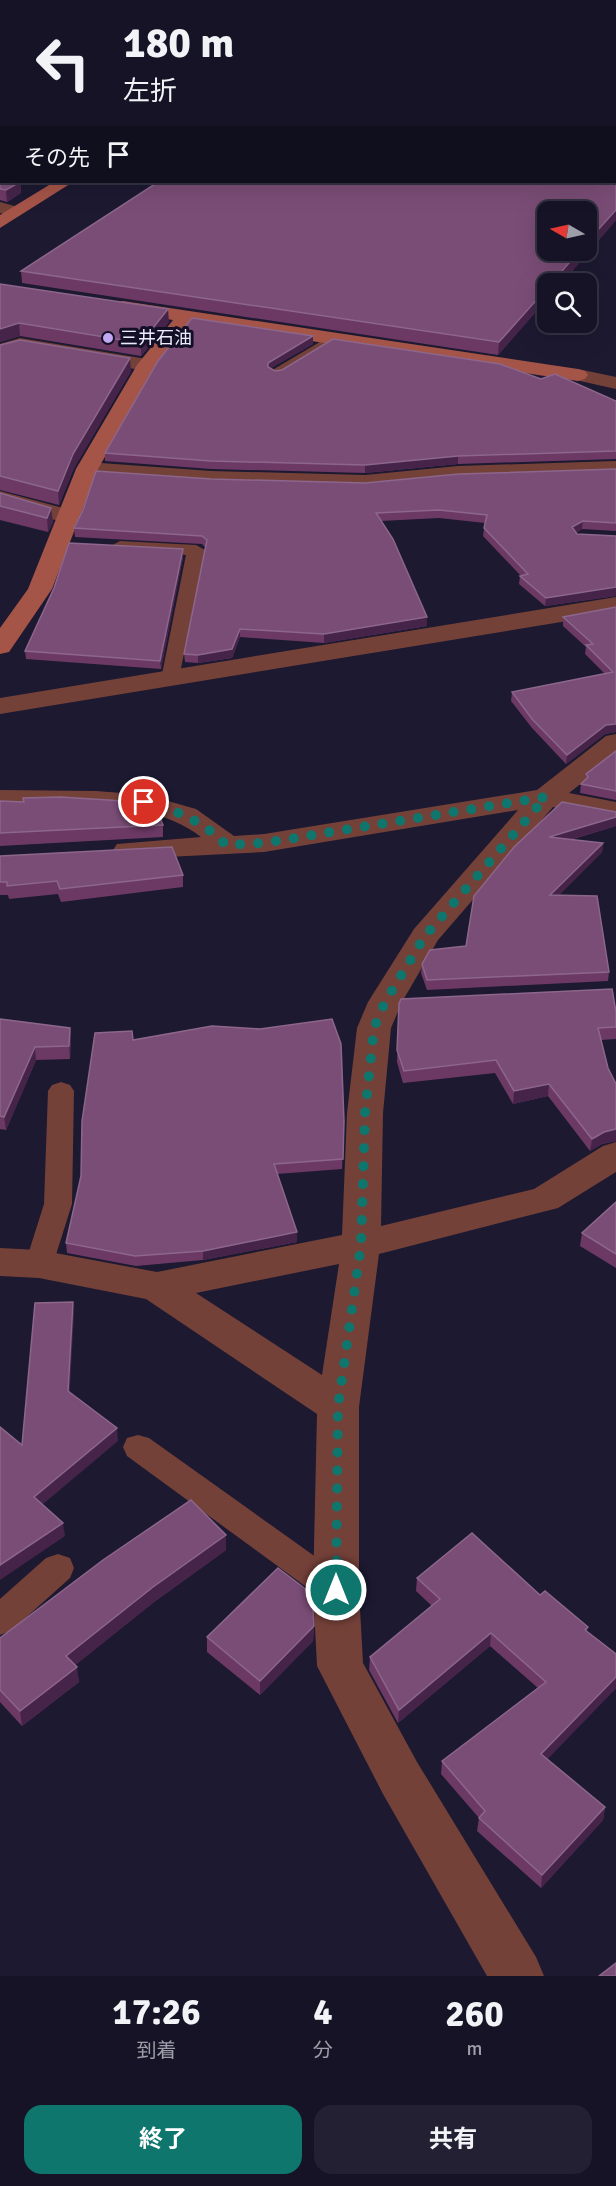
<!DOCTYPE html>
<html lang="ja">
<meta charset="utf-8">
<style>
:root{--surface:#151325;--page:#222032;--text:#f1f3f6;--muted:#9d9ea7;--line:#343242;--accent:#0f766e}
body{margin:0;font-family:Signika,"Noto Sans JP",sans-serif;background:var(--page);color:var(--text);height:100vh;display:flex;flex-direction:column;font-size:22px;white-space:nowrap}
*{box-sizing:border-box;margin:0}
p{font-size:20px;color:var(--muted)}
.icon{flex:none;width:33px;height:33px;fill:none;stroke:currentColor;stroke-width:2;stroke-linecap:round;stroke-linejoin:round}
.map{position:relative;height:1976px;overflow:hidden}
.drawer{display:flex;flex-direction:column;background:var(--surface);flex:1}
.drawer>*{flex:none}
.top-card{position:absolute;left:0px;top:0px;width:616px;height:183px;box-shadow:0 6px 24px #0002,0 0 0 2px var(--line);background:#151325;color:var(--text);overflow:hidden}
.needle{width:39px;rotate:279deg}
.tools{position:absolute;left:537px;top:201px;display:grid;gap:12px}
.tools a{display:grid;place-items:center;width:60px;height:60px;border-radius:12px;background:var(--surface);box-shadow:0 6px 24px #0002,0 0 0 2px var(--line);font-size:30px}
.pin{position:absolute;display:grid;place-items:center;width:51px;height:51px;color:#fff;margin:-26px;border:3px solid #fff;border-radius:50%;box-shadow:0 2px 6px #0007}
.me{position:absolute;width:66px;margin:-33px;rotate:0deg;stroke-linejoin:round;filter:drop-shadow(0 0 4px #0008)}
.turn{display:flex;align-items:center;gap:21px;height:126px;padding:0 24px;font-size:27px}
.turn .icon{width:78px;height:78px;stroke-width:2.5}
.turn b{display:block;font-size:42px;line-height:51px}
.then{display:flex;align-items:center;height:57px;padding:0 24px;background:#0003;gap:12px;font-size:22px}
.eta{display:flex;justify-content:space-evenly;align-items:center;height:102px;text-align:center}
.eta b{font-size:36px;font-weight:700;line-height:42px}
.button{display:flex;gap:12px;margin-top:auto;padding:12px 24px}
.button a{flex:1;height:69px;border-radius:18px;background:var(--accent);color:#fff;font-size:24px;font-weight:700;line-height:69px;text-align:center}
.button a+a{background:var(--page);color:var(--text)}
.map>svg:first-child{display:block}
</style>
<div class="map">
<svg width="616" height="1976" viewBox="0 0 616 1976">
<rect width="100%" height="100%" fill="#1c1931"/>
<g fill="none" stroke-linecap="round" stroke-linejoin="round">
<g fill="#744139" fill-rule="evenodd">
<path d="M335,333L342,337L340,340L281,375L276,376L269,372Z"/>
<path d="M120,541L196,545L205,550L178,683H164L161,679L186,555L114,550L111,546Z"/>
<path d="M61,1082L70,1085L74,1091L72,1204L53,1264L49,1271L39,1274L29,1271L25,1264L44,1204L48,1091L52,1085Z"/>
<path d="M138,1435L149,1438L348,1580L352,1590L348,1600L336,1604L324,1600L127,1456L123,1447L127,1438Z"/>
<path d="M58,1554L70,1558L74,1568L70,1578L12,1630L0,1635V1599L46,1558Z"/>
</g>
<g fill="#744139" fill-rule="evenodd">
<path d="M0,202L22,208L25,212L16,217L0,213Z"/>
<path d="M20,338L147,359L154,361L157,365L154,369L147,371L21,350L0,357V344Z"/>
<path d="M578,369L616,377V389L571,379L568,375L571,371Z"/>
<path d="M616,461V475L458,480L365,489L211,485L87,476L79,474L76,469L79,464L87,462L211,471L365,475L458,466Z"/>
<path d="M0,491L78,512L82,517L78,522L70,524L0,505Z"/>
<path d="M616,597V613L0,714V698Z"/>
<path d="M616,734V756L569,793L616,802V820L553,807L438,940L402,1002L391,1028L383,1113L381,1226L534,1189L603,1146L616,1142V1172L558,1208L379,1254L359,1407V1590L363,1663L417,1762L536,1957L544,1976H487L383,1794L317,1666L313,1590L317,1414L146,1299L39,1278L0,1276V1248L39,1250L157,1272L342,1235L347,1113L357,1028L368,1002L414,929L518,810L264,852L128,859L117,856L113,850L117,844L201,837C147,795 64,808 0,808V790L96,791L147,795L196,809L234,836L264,834L537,790L606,736ZM339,1264L322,1375L196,1293Z"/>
</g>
<g fill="#a55448" fill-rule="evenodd">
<path d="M54,182H73L0,228V215Z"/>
<path d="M123,301L578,369L585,371L588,375L585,379L578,381L191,323L156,367L98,469L52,589L9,652L0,654V628L28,589L76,469L137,365L173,320L116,311L113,307L116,303Z"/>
</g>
</g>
<g fill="#6c3965">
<path d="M0,0H616V37H615V2H2V26H0Z"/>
<path d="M2,26V158H0V85H1V84H0V27L1,28Z"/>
<path d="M616,38V220L561,284H548V298L498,355L22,283L21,271Z"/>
<path d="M0,160L20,182L21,193L7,202L0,200Z"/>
<path d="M0,284L169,322L141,356L20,336L0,342Z"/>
<path d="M313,336V344L271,368L275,371L541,379L616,401V459L458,464L365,473L211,469L105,461V453Z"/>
<path d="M0,345L131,371L74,468L59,505L0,490Z"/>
<path d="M616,469V531L582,529L576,533L577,534L616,536V596L545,606L519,584L520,576H521L483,536L485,523L439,518L381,521L427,617V626L324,643L240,637L232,658L198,663L185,662L184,654L205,547L202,544L75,537L74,528L211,479L365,483Z"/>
<path d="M0,493L51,508L53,522L48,532L0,520Z"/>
<path d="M183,557L161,669L26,659L25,651L54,588Z"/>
<path d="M616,607V732L605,734L566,764L532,728L511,701L512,692L605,674L585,654L586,647L563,626V617Z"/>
<path d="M616,751V800L580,793L581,784L585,780L586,774Z"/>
<path d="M0,801L163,825V837L0,846Z"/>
<path d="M616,812V826L570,840L603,843L602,852L558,896L609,972L608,981L427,990L421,973L422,964L466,946L474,896Z"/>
<path d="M0,856L183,875V887L61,902L58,894L9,899L8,895H0Z"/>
<path d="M399,1004L616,1027V1039L601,1040L608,1068L616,1084V1141L602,1144L590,1151L548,1096L513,1104L495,1073L403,1083L397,1062Z"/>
<path d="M0,1019L70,1028L71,1040L70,1059L36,1060L6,1130L0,1129Z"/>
<path d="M260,1029L344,1121L342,1169L277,1174L297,1242L203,1260L136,1266L67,1253L66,1243L133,1040Z"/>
<path d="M616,1202V1268L580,1246L582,1233Z"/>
<path d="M226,1550L154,1602L75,1665L79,1682L22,1726L0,1702V1638Z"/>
<path d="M417,1578L540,1595L588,1627L587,1631L616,1654V1688L547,1759L605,1807L603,1820L541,1888L477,1831L479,1818L441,1774L442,1761L538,1688L490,1646L398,1723L369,1670L370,1657L432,1606L416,1591Z"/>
<path d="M314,1626L313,1641L260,1695L207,1652V1637Z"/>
</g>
<g fill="#46244a">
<rect x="0" y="147" width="2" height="11"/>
<path d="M8,182H21H20L21,193L7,202L6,190Z"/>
<path d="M616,210V220L561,284H551L580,250H586V243Z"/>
<path d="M548,287V298L498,355L499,342Z"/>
<path d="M168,309L169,322L141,356V343Z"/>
<path d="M19,323L20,336L0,342V329Z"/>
<path d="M313,336V344L268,370V363Z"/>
<path d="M130,358L131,371L74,468L59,505L58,491L73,454Z"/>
<path d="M458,456V464L365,473V465Z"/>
<path d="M51,508L53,522L48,532L47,518Z"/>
<path d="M583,521L582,529L571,536L572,527Z"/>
<path d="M183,549V557L161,669L160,661Z"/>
<path d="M616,587V596L545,606L546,598Z"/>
<path d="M427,617V626L324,643V634Z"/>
<path d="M240,629V637L232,658L198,663V655Z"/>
<path d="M616,724V732L605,734L566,764L567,755L606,725Z"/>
<path d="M616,817V826L548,846L549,837Z"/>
<path d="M603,843L602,852L549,905L550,895Z"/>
<path d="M70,1028L71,1040L70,1059L69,1046Z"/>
<path d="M35,1047L36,1060L6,1130L4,1117Z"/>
<path d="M549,1084L548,1096L513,1104L514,1091Z"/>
<path d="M616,1129V1141L602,1144L590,1151L592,1139L604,1132Z"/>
<path d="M297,1232V1242L203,1260V1251Z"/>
<path d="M73,1302L74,1315L69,1404L68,1391Z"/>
<path d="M117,1428L118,1441L36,1510L34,1497Z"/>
<path d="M63,1523L65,1536L0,1580V1565Z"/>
<path d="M226,1535V1550L154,1602L68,1671L66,1656L153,1587Z"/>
<path d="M314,1626L313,1641L260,1695V1681Z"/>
<path d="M491,1633L490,1646L398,1723L399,1710Z"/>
<path d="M77,1667L79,1682L22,1726L20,1711Z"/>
<path d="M616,1677V1688L540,1767L541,1754Z"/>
<path d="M605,1807L603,1820L541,1888L542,1875Z"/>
</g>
<g fill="#7a4d76" stroke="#8c668b" stroke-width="1.5">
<path d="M0,0H616V28L615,29V2H2V17H0Z"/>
<path d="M2,26V75L0,74V27L1,28Z"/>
<path d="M616,38V210L586,243V212H548V250H580L551,284H548V287L499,342L21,271L158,182H615V39Z"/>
<path d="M2,83V147H0V85H1Z"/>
<path d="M2,159V182H20L6,190L0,189V160Z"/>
<path d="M0,284L168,309L141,343L19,323L0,329Z"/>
<path d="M192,318L313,336L268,363V367L275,371L282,370L333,339L500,364L541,379L555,374L616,401V451L458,456L365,465L211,461L105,453L158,361Z"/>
<path d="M20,340L130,358L73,454L58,491L0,476V345Z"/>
<path d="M616,469V523L583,521L572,527L577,534L616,536V587L546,598L520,576L528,574L484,528L487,515L439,510L376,513L393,539L427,617L324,634L240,629L232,649L198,655L184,654L207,540L202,536L74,528L83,510L96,471L211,479L365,483L459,474Z"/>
<path d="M0,493L51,508L47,518L0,506Z"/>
<path d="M69,543L183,549L160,661L25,651L54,588Z"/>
<path d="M616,607V724L606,725L567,755L532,719L512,692L613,672L586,645L593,644L563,617Z"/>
<path d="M616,751V791L581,784L588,777L586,774Z"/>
<path d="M60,797L140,802L155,805L163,825L0,833V801L24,802L23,798Z"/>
<path d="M562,802L616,812V817L549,837L603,843L550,895L597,896L609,972L427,980L422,964L430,950L466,946L474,896L514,847Z"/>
<path d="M172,847L183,875L60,889L57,881L7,886V882H0V856Z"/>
<path d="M612,989L616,1012V1027L598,1028L608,1068L616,1084V1129L604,1132L592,1139L549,1084L514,1091L496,1060L404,1071L397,1050L399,1004L401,999Z"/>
<path d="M0,1019L70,1028L69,1046L35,1047L4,1117L0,1116Z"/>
<path d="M332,1019L341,1044L344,1121L343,1159L274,1164L297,1232L203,1251L135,1256L66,1243L81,1176L82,1121L95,1033L132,1031L133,1040L212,1026L260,1029Z"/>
<path d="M616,1202V1254L582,1233Z"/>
<path d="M73,1302L68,1391L117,1428L34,1497L63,1523L0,1565V1427L22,1445L35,1303Z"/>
<path d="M191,1500L226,1535L153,1587L66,1656L77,1667L20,1711L0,1690V1638L103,1560Z"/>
<path d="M472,1533L540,1595L545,1591L588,1627L585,1630L616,1654V1677L541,1754L605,1807L542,1875L479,1818L485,1811L442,1761L546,1682L491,1633L399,1710L370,1657L440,1599L417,1578Z"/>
<path d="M278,1568L312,1594L314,1626L260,1681L207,1637Z"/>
<path d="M616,1963V1976H599Z"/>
</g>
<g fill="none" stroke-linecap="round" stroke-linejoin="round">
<path stroke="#0f766e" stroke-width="10" stroke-dasharray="0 18" d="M144,802C177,811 202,820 226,845L264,843L546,797L425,936L385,1002L374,1028L365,1113L361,1245L338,1407L336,1590"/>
</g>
<circle fill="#c2a7f2" stroke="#130f26" stroke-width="2" cx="108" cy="338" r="6"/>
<g text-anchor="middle" stroke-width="6" stroke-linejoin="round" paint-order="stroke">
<g font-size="18" fill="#edecfd" stroke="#130f26" text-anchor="start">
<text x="120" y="344">三井石油</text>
</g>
</g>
</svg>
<div class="tools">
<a><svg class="needle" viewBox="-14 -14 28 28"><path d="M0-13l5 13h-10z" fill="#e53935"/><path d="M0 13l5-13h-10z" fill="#9d9ea7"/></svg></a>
<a><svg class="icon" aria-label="search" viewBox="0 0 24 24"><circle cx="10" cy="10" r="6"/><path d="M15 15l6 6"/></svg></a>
</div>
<div class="pin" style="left:144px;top:802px;background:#d93025"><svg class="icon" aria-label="arrive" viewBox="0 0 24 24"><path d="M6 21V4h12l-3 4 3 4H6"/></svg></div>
<svg class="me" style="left:336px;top:1590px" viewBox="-20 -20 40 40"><circle r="17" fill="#0f766e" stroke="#fff" stroke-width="3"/><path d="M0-11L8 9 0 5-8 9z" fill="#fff"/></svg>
<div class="top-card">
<div class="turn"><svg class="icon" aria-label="left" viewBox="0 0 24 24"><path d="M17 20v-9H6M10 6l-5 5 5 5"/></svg><div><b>180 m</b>左折</div></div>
<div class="then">その先<svg class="icon" aria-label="arrive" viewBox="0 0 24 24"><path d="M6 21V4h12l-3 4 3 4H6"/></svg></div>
</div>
</div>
<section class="drawer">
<div class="eta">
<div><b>17:26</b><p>到着</p></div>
<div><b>4</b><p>分</p></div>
<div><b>260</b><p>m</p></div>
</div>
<div class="button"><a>終了</a><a>共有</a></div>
</section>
